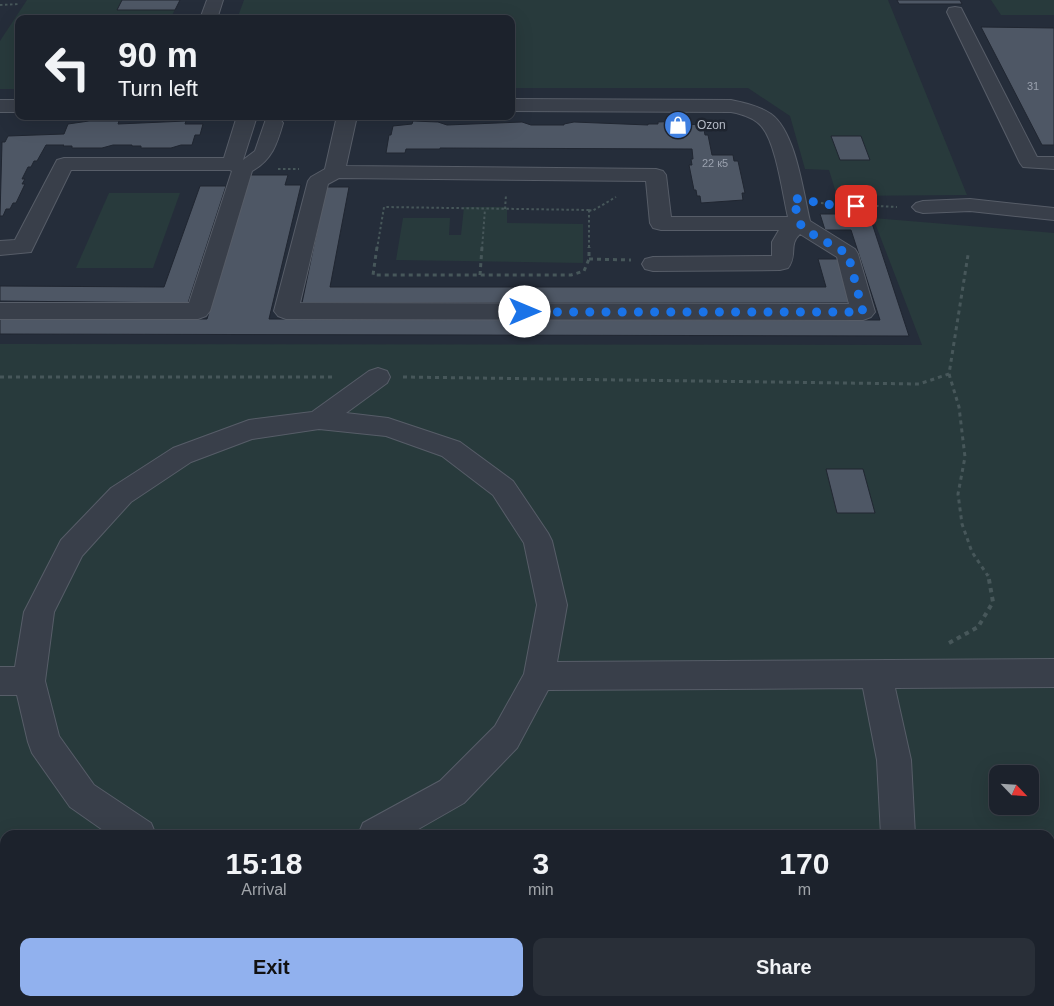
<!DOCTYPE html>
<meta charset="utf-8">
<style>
:root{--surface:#1c222c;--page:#292f38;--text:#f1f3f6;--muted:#a0a4a9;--line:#3a3f48;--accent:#91b1ee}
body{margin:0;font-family:Arial,sans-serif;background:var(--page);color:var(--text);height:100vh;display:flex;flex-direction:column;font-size:19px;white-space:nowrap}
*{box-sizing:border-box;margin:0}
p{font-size:16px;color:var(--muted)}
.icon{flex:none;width:28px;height:28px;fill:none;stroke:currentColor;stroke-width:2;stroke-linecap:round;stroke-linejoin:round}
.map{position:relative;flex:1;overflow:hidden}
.side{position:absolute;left:0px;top:830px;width:1055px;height:176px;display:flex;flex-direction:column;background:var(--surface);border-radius:15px 15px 0 0;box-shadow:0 5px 20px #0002,0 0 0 1px var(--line)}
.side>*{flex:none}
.banner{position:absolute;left:15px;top:15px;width:500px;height:105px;border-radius:10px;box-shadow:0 5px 20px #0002,0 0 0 1px var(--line);background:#1c222c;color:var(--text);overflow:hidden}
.needle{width:32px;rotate:115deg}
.buttons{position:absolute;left:989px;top:765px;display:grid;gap:10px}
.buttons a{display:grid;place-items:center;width:50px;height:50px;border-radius:10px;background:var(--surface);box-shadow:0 5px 20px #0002,0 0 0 1px var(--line);font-size:25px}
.pin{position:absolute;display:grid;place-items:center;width:42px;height:42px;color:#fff;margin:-21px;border-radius:10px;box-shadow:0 2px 8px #0006}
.me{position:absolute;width:55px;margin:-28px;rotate:90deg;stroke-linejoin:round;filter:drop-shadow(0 0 4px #0008)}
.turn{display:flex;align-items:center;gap:18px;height:105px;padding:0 20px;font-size:22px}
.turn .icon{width:65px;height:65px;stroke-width:2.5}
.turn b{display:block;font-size:35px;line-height:42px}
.eta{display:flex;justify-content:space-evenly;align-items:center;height:85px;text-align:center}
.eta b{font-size:30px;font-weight:700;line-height:35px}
.action{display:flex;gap:10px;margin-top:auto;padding:10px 20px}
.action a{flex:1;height:58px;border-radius:10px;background:var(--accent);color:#111;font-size:20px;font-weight:700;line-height:58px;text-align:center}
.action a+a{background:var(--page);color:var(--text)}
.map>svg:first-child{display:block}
</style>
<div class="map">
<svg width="1054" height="1006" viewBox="0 0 1054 1006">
<rect width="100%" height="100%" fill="#252d3a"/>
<g fill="#283a3c" fill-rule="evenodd">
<path d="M27,0H180L170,19H19V89H0V41Z"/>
<path d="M244,0H888L967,195L837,196L829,170L805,169L790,116L748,88H511V19H237Z"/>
<path d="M991,0H1054V15H1001Z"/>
<path d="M109,193H180L153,268H76Z"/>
<path d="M464,207H507V223L583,224V263L396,260L403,218H450L449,235H461Z"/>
<path d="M873,218L1054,233V1006H0V344L922,345ZM998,774H1030V806H998ZM5,835H1050V1001H5Z"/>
</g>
<g fill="#4e5765" stroke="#202631">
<path d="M122,0H180L175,10H117Z"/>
<path d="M897,0H960L962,4H899Z"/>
<path d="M981,27L1054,28V145H1042Z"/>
<path d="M89,121H119L118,124L186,121L185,124H203L200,135H195L192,145H181L171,148H141V146H132V145H113L102,148H72V146H63L64,145H46L37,161H34L31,167H28L22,179H25L22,184H25L16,203H13L10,209H6L3,216H0L2,142H5L8,136L64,134L68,124Z"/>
<path d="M413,121L438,122L447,125L522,122L531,125H564V124L574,122L648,125V124H658V122L683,121L684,124L703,125L705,135H708L712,155H733L734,161H738L745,193H742L743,200L701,203L700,196H697L696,190H694L689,165H692L691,159H693L692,149L440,148V149H406L405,153H386L389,135H391L393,126L412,124Z"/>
<path d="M831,136H861L870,160H840Z"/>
<path d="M250,175H288L285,185H301L269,319L880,320L851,230H825L820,214H869L909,336L0,334V319H207Z"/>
<path d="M200,186H226L188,303L0,301V286L164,287Z"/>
<path d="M326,187H349L330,287H826L818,259H839L851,303H302Z"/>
<path d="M826,469H863L875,513H837Z"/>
</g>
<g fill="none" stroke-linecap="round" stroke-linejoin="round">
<g stroke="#575d68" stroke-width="2">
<g id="minor">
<path d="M207,0H223L217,19H200Z"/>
<path d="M955,7L961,8L963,12L1037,157H1054V169L1023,167L1020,163L947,12L949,8Z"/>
<path d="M511,99L731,100C745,103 759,106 771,114C796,132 803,192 810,221L855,249L858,254L875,312L871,317L863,320L286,319L278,316L274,311L308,181L311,177L325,169L337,116H357L346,166L656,169L663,171L666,175L671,217H788C783,196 776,143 762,127C755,118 742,114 731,112L511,111ZM339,178L646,181L650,223L653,228L661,230H779L772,242V256L653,257L645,259L642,264L645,269L653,271L780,270L788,268C798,255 788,245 800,234L837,257L849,304L300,303L328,184Z"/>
<rect x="0" y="100" width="19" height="12"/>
<path d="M237,116H257L243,160L255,151L266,119L273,117L280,119L283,123C277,144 272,160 252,171L210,311L206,316L198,319H0V303H189L232,171L230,170H71L31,252L0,255V241L15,240L57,160L64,158H224Z"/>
<path d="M970,199L1054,208V220L970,211L923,213L916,211L912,207L916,203L923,201Z"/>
<path d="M378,368L387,371L390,377L387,383L346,413L388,418L460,442L513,481L548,533L552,541L567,605L557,662L1054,659V687L895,688L911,760L915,835H881L877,760L863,688L548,690L517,748L464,803L408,835H358L363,823L440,781L495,726L524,674L537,605L524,543L493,495L442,456L386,436L319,429L252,439L191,462L131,502L82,556L54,612L45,681L59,736L94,785L151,823L156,835H110L70,807L32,753L28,742L17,695H0V667H15L24,612L61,540L111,488L173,448L249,420L312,412L369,371Z"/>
<path d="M859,1001H897L895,1006H857Z"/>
</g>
</g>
<g stroke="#47575a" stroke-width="2" stroke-dasharray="2.5 2.5" stroke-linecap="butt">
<path d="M0,5L20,4"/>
<path d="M278,169H299"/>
<path d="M821,203L897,207"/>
<path d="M505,209L506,195"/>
<path d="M589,210L592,211L616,197"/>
<path d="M589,210V249"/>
<path d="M377,249L384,207L589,210"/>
<path d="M482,249L485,209"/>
</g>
<g stroke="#47575a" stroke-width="3" stroke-dasharray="4 4" stroke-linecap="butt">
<path d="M377,247L373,275H571L584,271L589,259V247"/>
<path d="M589,259L631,260"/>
<path d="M480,275L482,247"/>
<path d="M949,374L959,407L965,457L958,494L962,524L972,552L988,576"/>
<path d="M0,377H334"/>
<path d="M403,377L919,384L949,374L968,255"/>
</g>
<path stroke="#47575a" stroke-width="4" stroke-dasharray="4.5 4.5" stroke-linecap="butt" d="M949,643L978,627L993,602L988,574"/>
<use href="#minor" fill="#393f4a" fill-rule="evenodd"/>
</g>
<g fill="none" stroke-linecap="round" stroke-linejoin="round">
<path stroke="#1a73e8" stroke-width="9" stroke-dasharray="0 16.2" d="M525,312H863L848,254L814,235L800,224L793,198L832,205L856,206"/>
</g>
<defs>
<g id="shop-disc" transform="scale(1.4375)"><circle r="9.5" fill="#3f7fe0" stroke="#1e242f"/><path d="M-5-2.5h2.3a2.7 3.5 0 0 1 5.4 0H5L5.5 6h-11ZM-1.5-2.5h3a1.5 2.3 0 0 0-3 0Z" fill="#fff"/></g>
</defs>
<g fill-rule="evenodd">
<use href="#shop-disc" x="678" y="125"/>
</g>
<g text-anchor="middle" stroke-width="5" stroke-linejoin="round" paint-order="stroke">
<g font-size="11" fill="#9aa1ae">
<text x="1033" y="90">31</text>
<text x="715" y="167">22 к5</text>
</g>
<g font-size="12" fill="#b4bac6" stroke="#1e242f" text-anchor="start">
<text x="697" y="129">Ozon</text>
</g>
</g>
</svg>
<div class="buttons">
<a><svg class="needle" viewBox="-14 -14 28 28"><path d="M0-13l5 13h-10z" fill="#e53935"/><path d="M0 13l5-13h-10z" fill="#a0a4a9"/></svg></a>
</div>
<div class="pin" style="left:856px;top:206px;background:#d93025"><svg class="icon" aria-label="arrive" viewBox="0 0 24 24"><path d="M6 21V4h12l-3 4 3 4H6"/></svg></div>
<svg class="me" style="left:525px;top:312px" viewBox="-20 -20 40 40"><circle r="19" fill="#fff"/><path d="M0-13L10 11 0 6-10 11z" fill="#1a73e8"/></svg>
<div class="banner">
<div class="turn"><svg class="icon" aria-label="left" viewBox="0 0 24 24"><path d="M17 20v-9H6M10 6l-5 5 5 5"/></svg><div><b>90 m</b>Turn left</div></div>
</div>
<section class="side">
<div class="eta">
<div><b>15:18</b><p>Arrival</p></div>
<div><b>3</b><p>min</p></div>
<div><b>170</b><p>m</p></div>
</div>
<div class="action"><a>Exit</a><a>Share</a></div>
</section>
</div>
